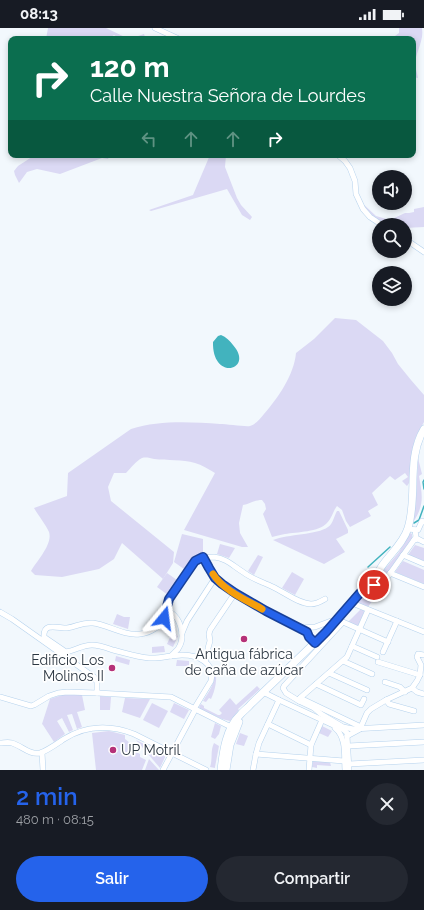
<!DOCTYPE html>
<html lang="es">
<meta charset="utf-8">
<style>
:root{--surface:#171b24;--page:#242831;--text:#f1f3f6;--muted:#9ea1a6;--accent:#2563eb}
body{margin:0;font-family:Raleway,sans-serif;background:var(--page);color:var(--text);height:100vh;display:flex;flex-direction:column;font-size:15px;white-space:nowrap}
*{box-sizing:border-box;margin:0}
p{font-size:13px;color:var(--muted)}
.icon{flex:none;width:22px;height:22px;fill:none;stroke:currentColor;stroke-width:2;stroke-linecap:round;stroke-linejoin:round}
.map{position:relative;height:742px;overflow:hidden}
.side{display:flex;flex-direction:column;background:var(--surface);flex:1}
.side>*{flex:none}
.top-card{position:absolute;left:8px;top:8px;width:408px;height:122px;border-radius:8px;box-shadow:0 2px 6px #0003;background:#0b6e4f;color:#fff;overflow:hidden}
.tools{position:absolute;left:372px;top:142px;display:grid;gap:8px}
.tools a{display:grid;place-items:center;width:40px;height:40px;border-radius:50%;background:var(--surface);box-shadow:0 2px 6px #0003;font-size:20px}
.pin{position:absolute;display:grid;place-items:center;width:34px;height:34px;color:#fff;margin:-17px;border:2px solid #fff;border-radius:50%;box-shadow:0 1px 4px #0007}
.me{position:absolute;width:44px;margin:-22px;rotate:16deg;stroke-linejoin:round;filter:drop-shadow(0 0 3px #0008)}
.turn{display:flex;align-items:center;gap:14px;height:84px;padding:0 16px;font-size:18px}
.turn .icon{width:52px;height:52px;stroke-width:2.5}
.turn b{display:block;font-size:28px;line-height:34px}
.lanes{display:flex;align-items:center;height:38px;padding:0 16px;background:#0003;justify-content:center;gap:20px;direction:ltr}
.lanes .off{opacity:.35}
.round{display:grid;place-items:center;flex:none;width:42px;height:42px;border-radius:21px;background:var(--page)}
.overview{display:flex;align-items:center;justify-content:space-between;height:68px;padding:0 16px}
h1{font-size:24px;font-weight:600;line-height:30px;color:var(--accent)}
.cta{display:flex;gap:8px;margin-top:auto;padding:8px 16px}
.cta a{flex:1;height:46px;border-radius:24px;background:var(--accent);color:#fff;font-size:16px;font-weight:600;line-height:46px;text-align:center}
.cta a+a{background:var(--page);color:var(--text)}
.status{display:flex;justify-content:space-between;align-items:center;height:28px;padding:0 20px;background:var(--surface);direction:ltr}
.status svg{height:11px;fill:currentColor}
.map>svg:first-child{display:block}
</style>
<div class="status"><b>08:13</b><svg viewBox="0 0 49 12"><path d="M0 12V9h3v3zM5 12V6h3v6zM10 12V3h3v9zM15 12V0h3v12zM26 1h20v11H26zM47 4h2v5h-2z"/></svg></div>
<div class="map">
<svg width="424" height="742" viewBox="0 0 424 742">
<rect width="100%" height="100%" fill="#f2f8fd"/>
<g fill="#dbd9f4">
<path d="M48,0H106L129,11L144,6L145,9L142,11H121L114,7L108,11H46Z"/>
<path d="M399,0H422C424,12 417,22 415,34C415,39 417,45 418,50L413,49V11H390L389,8H395L399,5Z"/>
<path d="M35,127H110L108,131L102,130L60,146L37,141L27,144L19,155L15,147L14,143L18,138Z"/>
<path d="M210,127H226L225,139L237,170L241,177L252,189L250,192L242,187L227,161L151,183L149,182L193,167Z"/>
<path d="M361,174L376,188L390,192L405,185H409L414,184V181L424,179V199L405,200V197H385L372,188Z"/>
<path d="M335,290L356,292L383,313L392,325L398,336L411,352L424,367V394L415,411L411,431L409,455L407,458L402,453L408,449L405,445L395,452L390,448L372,465L378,477L368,483L371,488L350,499L346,493L342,482L337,478C333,483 332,490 327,495C319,504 297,504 285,506C280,507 276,508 272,509L263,486L266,481L265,476L262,472C254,472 250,476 243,477L239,495L240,505L248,519H242L184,502L215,445C208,441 202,437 195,435C182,431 168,433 154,431C150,430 146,429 142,430C136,433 131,440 126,445H114L108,459L111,473L174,524L173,535L163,551L122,515L114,531L99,541L62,549L35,547L31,543C37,533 53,516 49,504C46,497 38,487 34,480L67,468L68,445L131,401C159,392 191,394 220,396C226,396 246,399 250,398C256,396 260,391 264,386C278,370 294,347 296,325L314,311Z"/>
<path d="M418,430L422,446L419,448C423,470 424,478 412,496L416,471Z"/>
<path d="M337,483H339L348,502V505L336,511L345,524L324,536L273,512C288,506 317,507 328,499C333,496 334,488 337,483Z"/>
<path d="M410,505L412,506V512L386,547L384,545V542L399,524Z"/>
<path d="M182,506L203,511V525C194,528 190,533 184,541L174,534Z"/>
<path d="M220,516L235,520L229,530L217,526Z"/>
<path d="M415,517L424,520V533L408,527Z"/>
<path d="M258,527L263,529L254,547L248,543Z"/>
<path d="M403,533L424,542V556L395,544Z"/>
<path d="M292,544L304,551L295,567L282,560Z"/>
<path d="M167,545L177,552L168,567L157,559Z"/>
<path d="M367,564H368L375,569L368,579L357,575L364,566Z"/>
<path d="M361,581L365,582L358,598L348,594Z"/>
<path d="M117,586L124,589H130L128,601L113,596Z"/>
<path d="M172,605L178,608L173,619L167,616Z"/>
<path d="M164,618L165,624L152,625V619Z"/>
<path d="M116,628L130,632L129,637L115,633Z"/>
<path d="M177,632L189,633V638H176Z"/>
<path d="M215,641C218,650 215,663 211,671L209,670L206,674L203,673C209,663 217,654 213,642Z"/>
<path d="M257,658L260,661L238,681L239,682L230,693L222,691L200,681L199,679L201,676L204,678V680L218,687H220L222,685L219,682L230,670L236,677Z"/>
<path d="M65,666L82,667L85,682L77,684L82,699L77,701L72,686L67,687L73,702L69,704L62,690L57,693L65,706L54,714L43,697L42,696L50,671Z"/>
<path d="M100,668L111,669L110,682H100Z"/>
<path d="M125,670L150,671L140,690L122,684Z"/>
<path d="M152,675L168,683L159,700L143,692Z"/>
<path d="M174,675L189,682L184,691L170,684Z"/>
<path d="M215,695L221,698L219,706L215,711L211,709Z"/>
<path d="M322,698L332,703L328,709L319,705Z"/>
<path d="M109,703L125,707V711L130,715L128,718L135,720L134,723L140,726V729L146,732L142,742H96L92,705Z"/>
<path d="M240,705L248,708L244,718L236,716Z"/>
<path d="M136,712L166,727L160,740Z"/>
<path d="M214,715L219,718L215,739V740L210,739C213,731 210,723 214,715Z"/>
<path d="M149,731L159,742H145Z"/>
<path d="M313,733L330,734L331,738L317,737V740L312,739Z"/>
</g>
<path fill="#42b3be" d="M221,307C226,309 230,313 233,317C255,342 212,354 213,314L218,308Z"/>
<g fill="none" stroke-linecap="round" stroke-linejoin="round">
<g stroke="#42b3be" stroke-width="1.5">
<path d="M424,452L423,454L424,461"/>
<path d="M414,495L419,492L424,478"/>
<path d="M368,539L390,519"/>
</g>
<g stroke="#b5d2ed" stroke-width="6">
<g id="street">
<path d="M155,0L179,11"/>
<path d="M338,127L345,133L350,140L355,153L356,166L363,181L370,189L382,197"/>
<path d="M405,211L424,224"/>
<path d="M408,501L418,502L422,493L424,494"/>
<path d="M414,512L418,511L424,514"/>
<path d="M403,527L424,536"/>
<path d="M203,529L215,550L235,565L266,583L307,604L309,609L315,615"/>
<path d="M390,545L424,559"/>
<path d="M374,556H380L384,554L414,512L416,509L415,502"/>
<path d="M367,561L378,566"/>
<path d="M352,575L424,604"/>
<path d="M166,582C169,584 172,585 174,587C182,595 185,611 178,621C176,623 174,625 171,628"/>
<path d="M0,584L12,591L94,649L97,654V665"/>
<path d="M343,594L284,658L283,660L286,665L299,673L300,670L347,629L368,582"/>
<path d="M302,600L315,599L331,593L343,594L388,614"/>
<path d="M182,605L187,593L215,550"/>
<path d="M352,618L377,629"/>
<path d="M383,624L397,593"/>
<path d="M205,633L208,627V620L210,613L209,606L210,602L235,565"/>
<path d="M343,633L372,646"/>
<path d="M378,634L420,647"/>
<path d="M329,645L367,662"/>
<path d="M385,654L400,659L405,664"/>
<path d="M316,656L361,677L364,671"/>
<path d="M412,660L417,664L424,666"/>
<path d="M263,664L279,672L344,702L347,705V708L349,742"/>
<path d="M0,669L31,678L34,677L49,668L58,665L67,664L97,665L171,669L231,699"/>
<path d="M300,670L361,699"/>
<path d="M386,672L389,676L414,683"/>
<path d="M299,673L314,680L321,686L343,699L353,701L424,697"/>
<path d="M194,681L211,653C215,635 199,627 182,627C171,627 160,631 149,630C137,629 125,625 113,622C107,620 99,617 92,617C83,617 76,622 66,624L44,609C43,594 57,600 67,600C77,599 81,594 93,595C109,597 123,608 140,606C150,605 160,599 164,590C166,584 167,578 169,572C171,568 193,535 196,532C201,529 208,529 214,529C226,530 233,538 243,544C252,551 263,554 273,559C284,564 299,576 311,576C317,576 320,574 325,571"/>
<path d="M268,696L311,717"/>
<path d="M335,700C347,710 344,728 345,742"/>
<path d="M347,708L360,701L367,685L371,681L386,672L412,660L417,653L420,647L421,637L417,629L418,626L424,627"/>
<path d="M0,715C4,715 8,714 12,715C22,718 29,727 40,725C47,723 58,715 64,711C86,697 111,697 134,706L206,742"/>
<path d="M348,718L424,714"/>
<path d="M42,725L43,742"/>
<path d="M256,726L344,733"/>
<path d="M349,736L424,732"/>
<path d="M163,742L195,682"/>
<path d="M253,742L256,726L259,715L279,672"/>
<path d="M309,742L311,717L322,692"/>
</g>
</g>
<g stroke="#b5d2ed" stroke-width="8">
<g id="secondary">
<circle cx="369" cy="554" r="6"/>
<path d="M375,552C380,533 402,520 408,500C418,468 406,431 424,401"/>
<path d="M221,742C223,724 226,700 240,687C243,683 248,680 251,676L326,604L360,565L364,555"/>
<path d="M226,742L230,717L239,694"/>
</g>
</g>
<use href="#street" stroke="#fff" stroke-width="5"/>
<use href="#secondary" stroke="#fff" stroke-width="7"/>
</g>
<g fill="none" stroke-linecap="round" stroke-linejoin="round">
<g stroke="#184099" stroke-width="10">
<path id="route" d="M164,590L169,571L195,533L203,529L209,540L215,550L222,556L235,565L266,583L307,604L309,609L315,615L326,604L360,565L374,557"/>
</g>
<use href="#route" stroke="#2563eb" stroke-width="7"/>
<path stroke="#f59e0b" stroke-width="7" d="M213,546C223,562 246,572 262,581"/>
</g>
<g fill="#b53178" stroke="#fff" stroke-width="1.5">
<circle cx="244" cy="611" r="4"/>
<circle cx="112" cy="640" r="4"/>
<circle cx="113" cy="722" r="4"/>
</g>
<g text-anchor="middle" stroke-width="3.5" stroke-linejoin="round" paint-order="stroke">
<g font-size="14" fill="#2c3742" stroke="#fff">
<text x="244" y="631">Antigua fábrica<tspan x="244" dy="16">de caña de azúcar</tspan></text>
<text x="104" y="637" text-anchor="end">Edificio Los<tspan x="104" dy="16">Molinos II</tspan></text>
<text x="121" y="727" text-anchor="start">UP Motril</text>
</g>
</g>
</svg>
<div class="tools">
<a><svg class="icon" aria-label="sound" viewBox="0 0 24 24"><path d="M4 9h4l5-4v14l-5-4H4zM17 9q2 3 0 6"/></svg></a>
<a><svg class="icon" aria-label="search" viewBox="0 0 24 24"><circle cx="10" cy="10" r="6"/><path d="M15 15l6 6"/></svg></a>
<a><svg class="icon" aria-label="layers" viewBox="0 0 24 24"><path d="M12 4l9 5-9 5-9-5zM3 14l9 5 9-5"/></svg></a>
</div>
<div class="pin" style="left:374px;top:557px;background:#d93025"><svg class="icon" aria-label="arrive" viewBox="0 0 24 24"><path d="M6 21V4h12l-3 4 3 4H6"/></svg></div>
<svg class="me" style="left:164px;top:590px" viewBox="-20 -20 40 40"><path d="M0-17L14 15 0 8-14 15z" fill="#2563eb" stroke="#fff" stroke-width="4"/></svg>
<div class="top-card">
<div class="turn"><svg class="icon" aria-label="right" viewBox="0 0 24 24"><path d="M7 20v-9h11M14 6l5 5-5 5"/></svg><div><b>120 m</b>Calle Nuestra Señora de Lourdes</div></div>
<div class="lanes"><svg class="icon off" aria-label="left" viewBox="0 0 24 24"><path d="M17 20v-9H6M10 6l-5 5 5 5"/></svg><svg class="icon off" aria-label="ahead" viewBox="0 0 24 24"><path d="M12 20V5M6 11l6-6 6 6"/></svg><svg class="icon off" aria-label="ahead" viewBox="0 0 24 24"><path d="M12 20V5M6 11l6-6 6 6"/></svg><svg class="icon" aria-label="right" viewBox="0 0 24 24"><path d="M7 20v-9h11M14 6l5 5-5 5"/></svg></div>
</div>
</div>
<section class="side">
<div class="overview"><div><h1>2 min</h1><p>480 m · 08:15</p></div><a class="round"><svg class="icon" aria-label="close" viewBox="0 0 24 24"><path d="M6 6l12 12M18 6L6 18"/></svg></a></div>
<div class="cta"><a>Salir</a><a>Compartir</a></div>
</section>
